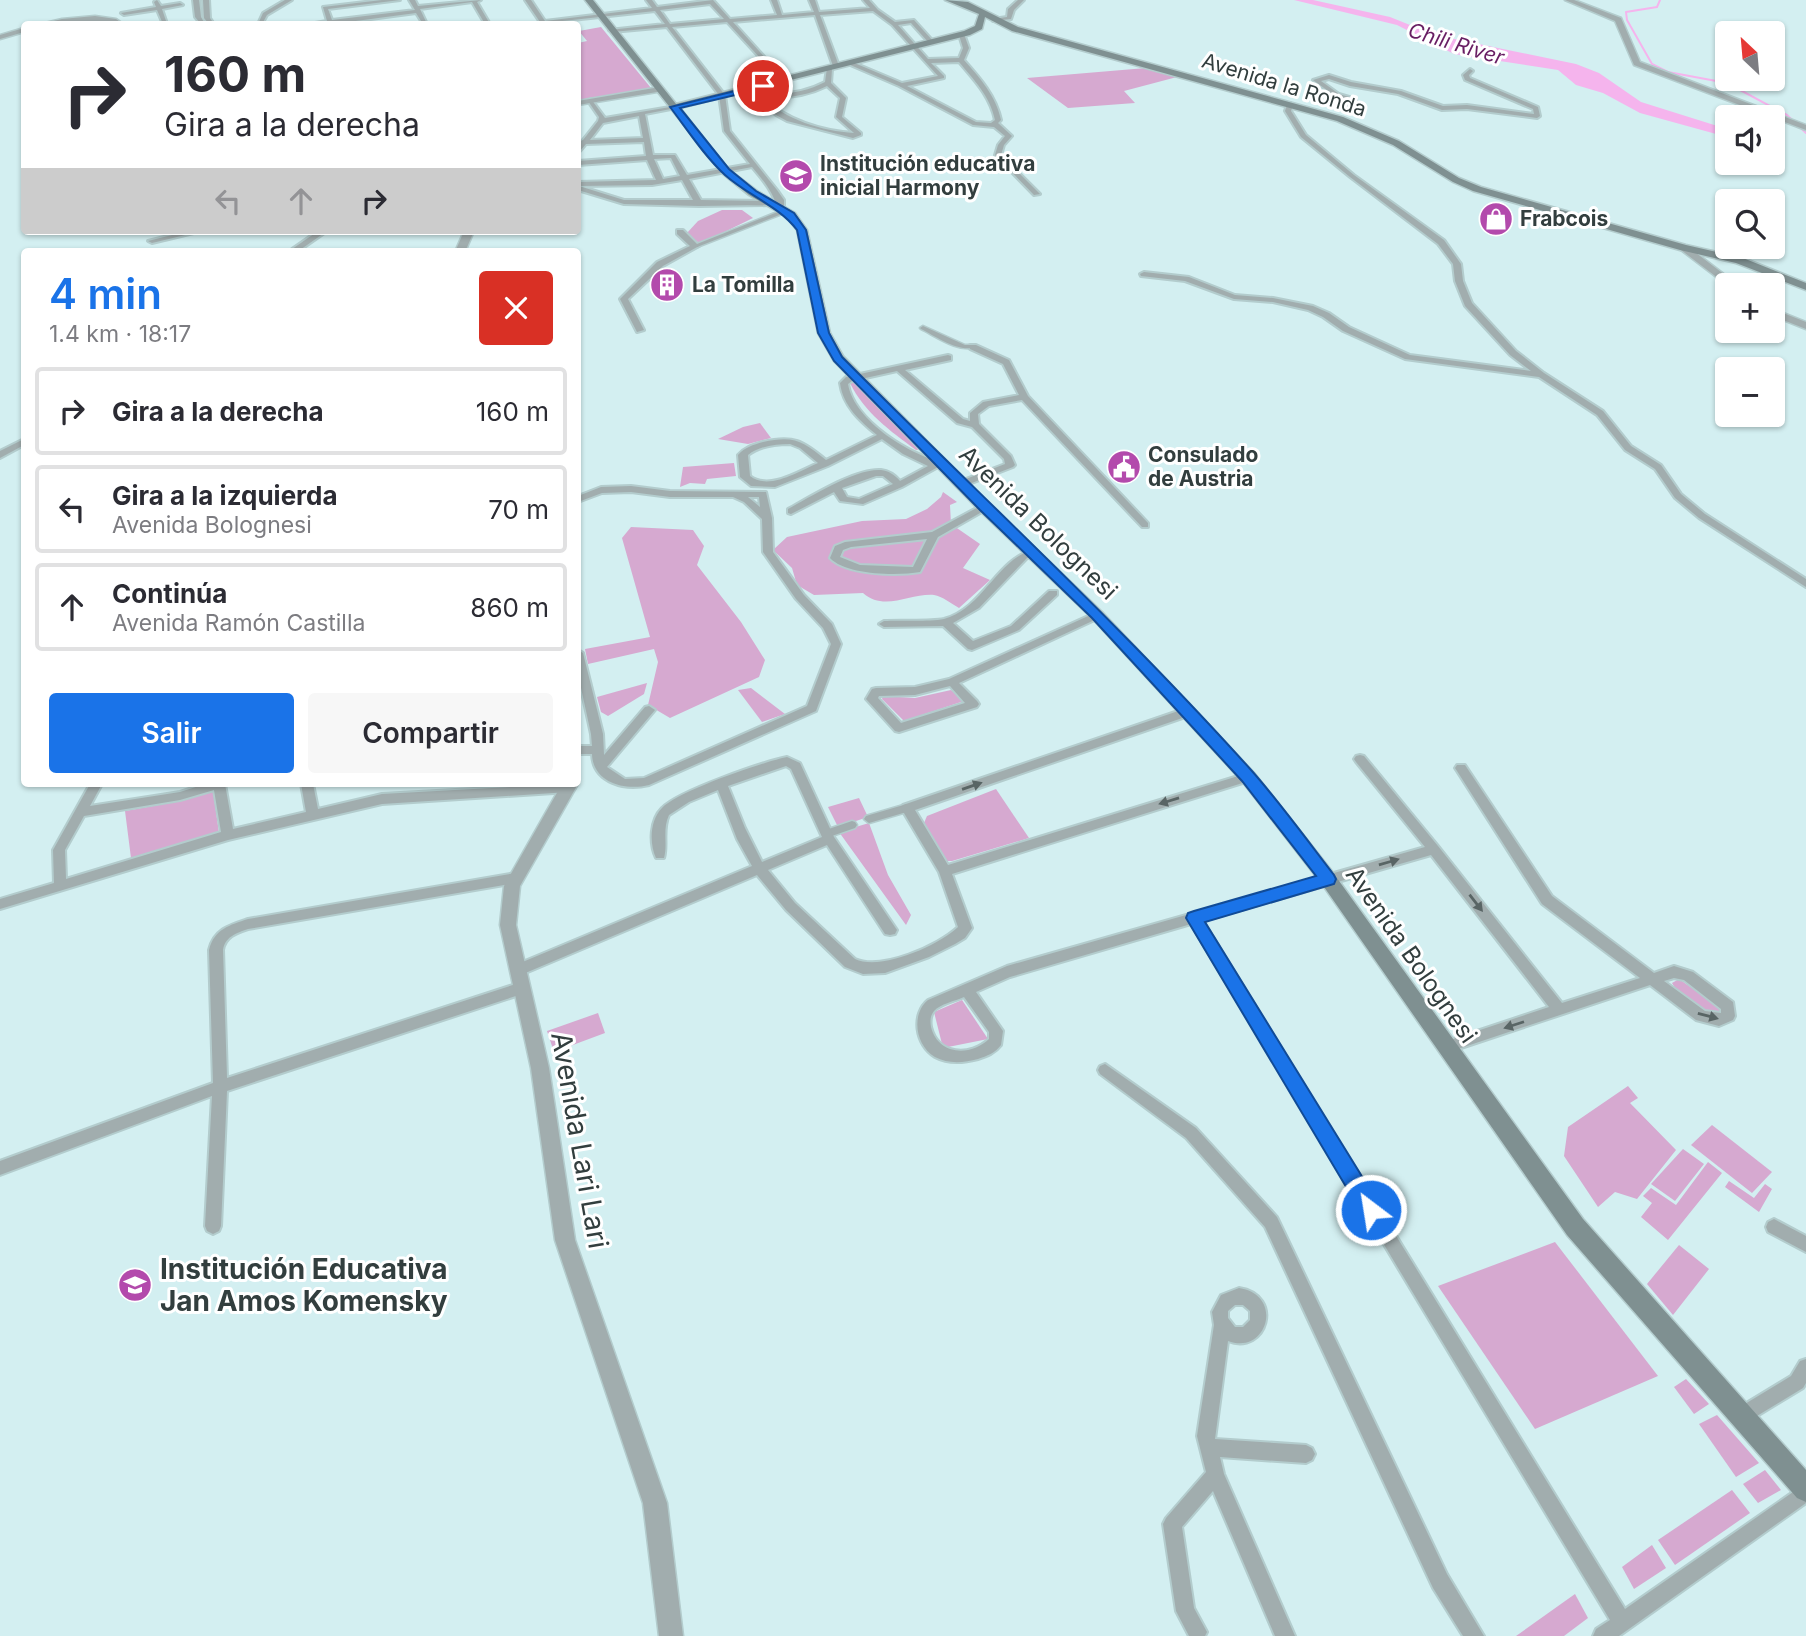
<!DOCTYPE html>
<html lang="es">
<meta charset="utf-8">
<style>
:root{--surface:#fff;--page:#f7f7f7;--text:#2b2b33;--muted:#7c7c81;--line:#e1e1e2;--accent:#1a73e8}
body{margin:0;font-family:Inter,sans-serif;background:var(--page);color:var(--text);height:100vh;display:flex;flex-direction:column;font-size:26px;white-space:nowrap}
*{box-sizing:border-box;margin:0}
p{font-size:23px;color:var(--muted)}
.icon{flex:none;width:38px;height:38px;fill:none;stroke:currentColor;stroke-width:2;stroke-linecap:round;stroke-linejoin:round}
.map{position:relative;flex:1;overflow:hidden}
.panel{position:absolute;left:21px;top:248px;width:560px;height:539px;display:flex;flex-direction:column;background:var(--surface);border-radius:7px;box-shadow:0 2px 5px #0004}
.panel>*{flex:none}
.banner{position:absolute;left:21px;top:21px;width:560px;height:214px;border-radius:7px;box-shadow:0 2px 5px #0004;background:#fff;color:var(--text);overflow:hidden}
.needle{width:46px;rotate:334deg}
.buttons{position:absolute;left:1715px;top:21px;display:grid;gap:14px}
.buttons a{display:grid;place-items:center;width:70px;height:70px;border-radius:7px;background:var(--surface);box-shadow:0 2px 5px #0004;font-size:35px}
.pin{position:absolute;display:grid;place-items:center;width:60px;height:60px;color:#fff;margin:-30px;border:4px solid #fff;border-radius:50%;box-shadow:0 2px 7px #0007}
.me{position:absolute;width:77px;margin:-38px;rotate:329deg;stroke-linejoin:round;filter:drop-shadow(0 0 5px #0008)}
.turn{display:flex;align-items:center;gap:24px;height:147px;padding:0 28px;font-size:32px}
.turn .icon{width:91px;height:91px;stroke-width:2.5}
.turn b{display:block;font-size:49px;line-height:60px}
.lanes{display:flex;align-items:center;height:66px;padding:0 28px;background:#0003;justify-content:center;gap:35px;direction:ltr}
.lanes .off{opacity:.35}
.round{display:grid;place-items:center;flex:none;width:74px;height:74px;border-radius:7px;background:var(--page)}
.headline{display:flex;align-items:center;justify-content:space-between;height:119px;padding:0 28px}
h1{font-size:42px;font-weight:600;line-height:52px;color:var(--accent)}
.primary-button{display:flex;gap:14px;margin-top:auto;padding:14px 28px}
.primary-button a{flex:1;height:80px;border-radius:7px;background:var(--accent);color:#fff;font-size:28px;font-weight:600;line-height:80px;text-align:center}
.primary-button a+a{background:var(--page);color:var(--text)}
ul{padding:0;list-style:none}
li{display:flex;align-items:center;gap:21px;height:88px;margin:0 14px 10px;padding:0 14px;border:4px solid var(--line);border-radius:7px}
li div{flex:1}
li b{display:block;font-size:26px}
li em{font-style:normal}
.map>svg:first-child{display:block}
</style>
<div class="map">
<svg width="1806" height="1636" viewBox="0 0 1806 1636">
<rect width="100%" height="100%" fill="#d3eff1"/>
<g fill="#d6a9d0">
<path d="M601,27L651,88L578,101V43L587,41L579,31Z"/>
<path d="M1146,68L1177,77L1124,91L1135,103L1068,108L1027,78Z"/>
<path d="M722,210H742L753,218L700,244L687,233L698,221Z"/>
<path d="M854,380L922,449L916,450C890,431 864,412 850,383Z"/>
<path d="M760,423L771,438L748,444L718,439L743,427Z"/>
<path d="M734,463L736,476L707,479L705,484L690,483L680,487L683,467Z"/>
<path d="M943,492L957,502L950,505L951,524L980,544L963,568L990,580L959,608C952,604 942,596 934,595C911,593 884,612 863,593L814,595L797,585L792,568L773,550L787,537L862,521L906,519L927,509L941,497Z"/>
<path d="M631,527L693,530L704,546L697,565L741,622L765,660L759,677L670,718L648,705L658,662L654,649L588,664L585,649L650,637L622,538Z"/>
<path d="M647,683L644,694L608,716L601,712L597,697Z"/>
<path d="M751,688L785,714L762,722L738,690Z"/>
<path d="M951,690L964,701L904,721L882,699L883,696L915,698Z"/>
<path d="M996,789L1029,838L952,861H945L924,823L927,816Z"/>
<path d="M213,790L219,833L131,858L125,811L175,802Z"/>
<path d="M859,798L868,817L838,827L828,807Z"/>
<path d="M869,823L888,875L911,915L906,925L839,832Z"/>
<path d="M1679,979L1719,1007L1720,1012L1707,1013L1675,988L1672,983Z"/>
<path d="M962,1000L988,1039L943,1048L934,1012Z"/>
<path d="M598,1013L605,1033L554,1052L547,1031Z"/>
<path d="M1628,1086L1638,1098L1630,1103L1676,1150L1637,1199L1615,1192L1598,1207L1564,1156L1568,1127Z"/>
<path d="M1712,1125L1772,1172L1752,1193L1691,1145Z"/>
<path d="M1683,1149L1704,1164L1675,1201L1651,1184Z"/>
<path d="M1708,1162L1722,1173L1668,1240L1641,1217L1652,1203L1643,1196L1651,1188L1676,1205Z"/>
<path d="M1729,1181L1754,1198L1765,1184L1772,1189L1759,1212L1725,1187Z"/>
<path d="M1555,1242L1658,1376L1535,1429L1438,1286Z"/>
<path d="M1679,1245L1709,1269L1673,1315L1647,1284Z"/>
<path d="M1686,1379L1709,1404L1694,1414L1674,1387Z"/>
<path d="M1717,1415L1759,1463L1736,1477L1699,1424Z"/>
<path d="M1765,1470L1781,1490L1758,1503L1743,1484Z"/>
<path d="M1732,1490L1750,1513L1675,1565L1658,1540Z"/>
<path d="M1652,1545L1666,1568L1634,1589L1622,1567Z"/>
<path d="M1575,1594L1588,1618L1564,1636H1516Z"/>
</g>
<path fill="#f5b4ed" d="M1294,0H1313L1390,17L1435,35L1576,64L1599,73L1641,102L1727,129V137L1640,113L1603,93L1576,85L1558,70L1454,54L1397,25Z"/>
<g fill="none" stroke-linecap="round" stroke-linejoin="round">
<path stroke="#f5b4ed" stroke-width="2" d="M1660,0L1657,7L1626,12L1627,20L1652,64L1668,72L1727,83L1787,115L1806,133"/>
<g stroke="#b3cccd" stroke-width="3">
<g id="pedestrian">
<path d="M785,209L787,210V212L697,247L692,246Z"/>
<path d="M923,326L965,345H973L976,347C959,353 937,337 921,329L920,328Z"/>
<path d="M907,804L910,805L912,808L910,811L869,823L864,819L866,816Z"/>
<path d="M852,821L855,822L857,825L855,828L826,838L823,837L821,834L823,831Z"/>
</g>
</g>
<g stroke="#b3cccd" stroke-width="4">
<g id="minor">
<path d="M157,0L161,6L180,3L183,5L162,9L167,24H163L157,10L124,15L121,13L156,7L154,2Z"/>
<path d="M193,0H199L201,17L205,24H201L195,17Z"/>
<path d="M203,0H209L210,18L214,24H209L204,18Z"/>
<path d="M285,0H292L267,15L262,24H258L263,13Z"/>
<path d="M382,0H400L328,9L332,20L415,10L409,0H415L418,6L481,0L477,2L490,24H485L472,2L420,9L427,24H423L416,13L333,24H309L327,21L323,7Z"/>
<path d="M525,0H531L545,21L652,8L646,0H652L657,7L713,0L730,19L777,15L771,0H777L782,15L814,12L809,0H815L819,12L870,8L863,0H869L878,10L895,22L914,20L933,41V43H929L911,23L898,25L928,59L959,58L963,48L959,35L964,34L969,48L964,60C980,78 996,96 1001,120L998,123L1012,136L1004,145L1001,155L1040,194L1034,195L995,155L998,145L1005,136L994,127L973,125L899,86L848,64V62H852L902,83L938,76L892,25L873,11L820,15L839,66L836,68L833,66L815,15L733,22L785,80L783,83L727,22L672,27L725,95L730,131L777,190L784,200V211H778C774,193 764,181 752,167L689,179L701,200L769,201H772V205L699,206L624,204L578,190V182L656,180L647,160L578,165V161L646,156L644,142L586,144L580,151L578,152L580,144L578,142L583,140L598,121L599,117L588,101L591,99L605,118L676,106V108L645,114L653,155H675L687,175L750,164L724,131L719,95L667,27L612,32L609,30L665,24L655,11L535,24L540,22ZM710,4L724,19L670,24L660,10ZM959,62C974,80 990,96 995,120L991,123L976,122L907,86L944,78V76L931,63ZM639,116L643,138L590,140L603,123ZM671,158L680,176L663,179L654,159ZM682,180L693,200H624L579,186L652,185Z"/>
<path d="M1018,0H1024L1014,10L1011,19L993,21V19L1007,17L1008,9Z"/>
<path d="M827,68L832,69L831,83L846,98L842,117L861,133V135L853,138L787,121L776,115L750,93L753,91C778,96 802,94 825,82ZM827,86L840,98L836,117L854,133C822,131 786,120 762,97C785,99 807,96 827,86Z"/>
<path d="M1470,69L1473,71L1469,75L1470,78L1538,107L1540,116L1537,118L1467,109L1442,110L1398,94L1350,86L1329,79L1321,81L1339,94L1356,99V101L1346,106L1353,109L1351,112L1338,106L1348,100L1335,96L1313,80L1329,75L1351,82L1401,91L1443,106L1467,105L1534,114L1533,109L1465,80L1463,75Z"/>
<path d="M1290,103L1293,105L1291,111L1306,135L1354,175L1444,240L1461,264L1463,281L1472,303L1516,351L1544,373L1603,411L1631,446L1661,465L1681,494L1705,514L1806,579V587L1699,518L1675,498L1655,469L1625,450L1597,415L1539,377L1405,359L1343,331L1323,317L1308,310L1273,302L1234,299L1185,281L1141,276L1140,274L1144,272L1189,277L1235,295L1273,298L1313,306L1329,313L1349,327L1410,355L1531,371L1510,355L1465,306L1455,281L1453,264L1438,244L1350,177L1301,137L1285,111L1287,105Z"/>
<path d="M677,230H683L699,246L663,266L628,299L644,330L637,332L620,299L657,262L690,246L677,234Z"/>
<path d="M188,231H202L152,243L148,241Z"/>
<path d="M318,231H327L297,252H288Z"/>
<path d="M970,345H976L1009,360L1028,396L1148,523V527H1142L1022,400L989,406L978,414L979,424L1011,456L1015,465L1013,467L964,486H958V482L1005,464L1004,459L972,427L957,423L897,371L852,381L848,384C854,421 912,457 946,463V467H938L902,487L863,504L840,501L834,492L791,514L788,513V509C810,497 856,468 881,470C889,471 895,475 900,481L928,466L903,454L882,439L828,466L775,487L751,486L740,477L738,455C745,447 753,445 763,442C794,435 803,441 826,460L877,435C860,421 843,406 840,383L846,377L948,355L951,356V360L905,370L963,419L970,421V413L983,402L1019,395L1003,364L970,349ZM790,444L800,448L818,463C799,471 769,491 750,476L748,455C759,446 776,444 790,444ZM876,476H883L893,484L859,499L847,497L842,488Z"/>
<path d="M24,439V445L0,458V451Z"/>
<path d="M631,486L670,491L766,492L772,518L773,552L804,595L832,624L841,644L816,711L649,785C625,791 593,783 592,754H578V746H592L591,734L578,674V650L583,653L603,734L604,755L645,707L649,706L655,710L607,767L625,779L644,778L807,706L831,644L823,628L796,599L763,552L762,519L744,502L733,497H670L631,492L602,493L578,502V496L601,487ZM748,497H759L760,507Z"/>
<path d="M984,504L987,505V509L938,537L920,572C897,576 846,575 830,558L835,546L845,542L932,532ZM927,539L913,567L860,565L840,557L843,550L851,547Z"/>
<path d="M1032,550L1036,551V555L1027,558L979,608L953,623L973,641L1011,626L1049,591H1057V595L1019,630L972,650L968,649L943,626L884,627L879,624L884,621C900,620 929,622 944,619C982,609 997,560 1032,550Z"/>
<path d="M1097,612L1101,613L1102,615L1101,617L959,683L977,701L979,704L977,707L899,732L895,731L866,699L872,689L876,688L915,687L949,679ZM950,686L965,703L901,723L878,698L879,696L915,695Z"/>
<path d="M1187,708L1191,709L1193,712L1191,715L915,810L948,865L1248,773L1254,777L1252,780L952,874L972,928L965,938L955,944L929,957L885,973L863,974L845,967L786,910L757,875L523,974L518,976L513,974L511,970L513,966L752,866L737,839L718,790L689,802L669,815C662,830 668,844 664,858H656C649,843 650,820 662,808C678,791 763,762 787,757L800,763L834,837L897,930L895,934L890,935L885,934L827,845L768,870L795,903L855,959C881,971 938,946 958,927L939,872L901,808L903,805ZM786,766L791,769L822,837L762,862L745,828L728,786Z"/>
<path d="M1360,755L1364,756L1438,846L1562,1003L1640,978L1542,904L1457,771L1455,768L1457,765H1465L1552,896L1654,973L1674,966L1693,972L1733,1002L1735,1016L1733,1020L1719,1026L1696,1020L1650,985L1446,1053L1441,1051L1439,1047L1441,1043L1549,1007L1431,855L1203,921L1625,1609L1806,1483V1503L1619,1636H1593L1596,1629L1610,1620L1191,924L1010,977L976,992L1003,1031L1001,1045C995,1053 987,1056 978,1059C963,1063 948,1064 935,1057C915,1045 911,1014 928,1000L1007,966L1425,847L1356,762L1354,759L1356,756ZM1674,978L1684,980L1721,1009V1013L1705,1011L1664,981ZM964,997L989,1032V1039C970,1057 938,1055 931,1027C930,1021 930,1016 934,1011C940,1004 955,1001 964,997Z"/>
<path d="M90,784H102L90,806L180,792L205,784H225L233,829L306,812L301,784H313L318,809L382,794L562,784H570L575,788L569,792L382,804L228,840L0,909V899L54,883L53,850ZM214,790L221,832L66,879L65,850L84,816L180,800Z"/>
<path d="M516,873L521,874L522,878L521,882L516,883L248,929C236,933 225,937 223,950L227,1078L522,982L527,984L529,988L527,992L522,994L227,1091L221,1226L219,1231L213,1234L207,1231L205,1226L212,1096L0,1175V1161L213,1083L209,950C214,929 230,925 248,919Z"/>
<path d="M1105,1064L1196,1128L1277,1217L1447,1574L1484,1636H1463L1433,1588L1265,1227L1186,1138L1100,1074L1098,1070L1100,1066Z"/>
<path d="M1774,1219L1806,1236V1252L1768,1232L1766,1227L1768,1222Z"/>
<path d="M1239,1288C1285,1295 1267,1356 1228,1341L1215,1439L1306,1445L1312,1448L1315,1454L1312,1460L1306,1463L1220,1457L1224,1474L1295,1636H1275L1213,1491L1182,1527L1194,1608L1207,1632L1205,1636H1189L1176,1611L1163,1524L1166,1518L1206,1472L1197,1436L1214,1325L1212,1312L1221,1295ZM1235,1305H1243L1250,1311V1320L1243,1327H1235L1228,1318V1311Z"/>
<path d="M1806,1359V1383L1803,1388L1747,1422L1741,1425L1735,1422L1732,1416L1735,1410L1791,1376L1800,1361Z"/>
</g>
</g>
<g stroke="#b3cccd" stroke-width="3">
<g id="tertiary">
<path d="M1565,0H1574L1621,18L1640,62L1806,125V130L1634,65L1615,21Z"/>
<path d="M95,16L116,19L123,24L95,21L41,24L62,19Z"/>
<path d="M24,28V32L0,39V35Z"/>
<path d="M660,87L663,91L578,105V101Z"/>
<path d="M464,231H474L465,252H455Z"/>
<path d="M1681,246H1687L1738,285H1727L1681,250Z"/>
<path d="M1773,309L1806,322V329L1773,316Z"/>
<path d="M562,784H578L520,886L516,925L549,1068L575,1240L667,1503L683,1636H659L643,1503L555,1240L531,1068L500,925L504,886Z"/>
</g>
</g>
<g stroke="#b3cccd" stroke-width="3">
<path id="secondary" d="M585,0H593L676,104L964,31L975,26L979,14L945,0L968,2L1018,27L1343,117L1399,141L1459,178L1481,187L1686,245L1743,258L1806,283V290L1736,263L1680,250L1473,191L1453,182L1393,145L1337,121L1012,31L985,17L982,29L970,35L680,108L728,169L757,191L795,213L807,230L830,333L843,356L989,504L1102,612L1254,773L1334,874L1583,1219L1806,1470V1502L1797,1498L1567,1235L1322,884L1242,781L1092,618L979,510L834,361L818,333L797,230L787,217L749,195L722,173Z"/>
</g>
<use href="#pedestrian" fill="#a1adae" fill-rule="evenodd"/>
<use href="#minor" fill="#a1adae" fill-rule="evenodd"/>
<use href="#tertiary" fill="#a1adae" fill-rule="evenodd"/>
<use href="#secondary" fill="#7f9091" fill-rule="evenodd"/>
</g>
<defs><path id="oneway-solid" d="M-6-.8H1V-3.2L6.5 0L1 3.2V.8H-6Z" transform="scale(1.75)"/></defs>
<g fill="#596565">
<use href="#oneway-solid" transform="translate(972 786) rotate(-19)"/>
<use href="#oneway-solid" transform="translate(1169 801) rotate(163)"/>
<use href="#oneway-solid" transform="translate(1389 862) rotate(-16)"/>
<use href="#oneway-solid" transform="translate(1476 903) rotate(52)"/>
<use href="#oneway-solid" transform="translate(1708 1016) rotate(15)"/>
<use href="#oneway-solid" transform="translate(1514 1025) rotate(162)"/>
</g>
<path fill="#1a73e8" stroke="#114b97" stroke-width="2" d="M763,84L765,88L680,108L729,169L756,191L794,213L806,230L829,333L842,357C979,495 1122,626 1252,771C1281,804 1307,840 1334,875L1336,879L1334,884L1205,922L1379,1204L1382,1210L1379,1217L1371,1220L1364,1217L1186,918L1188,913L1194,911L1316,876L1242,781L1092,618L980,510L834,361L818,333L797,230C779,206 747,195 725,175C704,156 687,129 670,107Z"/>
<defs>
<g id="school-disc" transform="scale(1.75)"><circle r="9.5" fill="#b34aac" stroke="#fff"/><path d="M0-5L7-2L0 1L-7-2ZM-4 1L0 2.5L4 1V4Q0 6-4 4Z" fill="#fff"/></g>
<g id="shop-disc" transform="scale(1.75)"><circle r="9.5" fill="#b34aac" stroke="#fff"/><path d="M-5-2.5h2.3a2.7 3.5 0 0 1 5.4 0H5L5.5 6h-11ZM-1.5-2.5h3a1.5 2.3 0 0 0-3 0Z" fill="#fff"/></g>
<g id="building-disc" transform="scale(1.75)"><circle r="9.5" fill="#b34aac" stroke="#fff"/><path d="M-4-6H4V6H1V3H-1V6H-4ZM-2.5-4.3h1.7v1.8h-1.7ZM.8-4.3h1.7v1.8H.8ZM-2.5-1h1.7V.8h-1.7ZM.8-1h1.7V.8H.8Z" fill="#fff"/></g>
<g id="civic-disc" transform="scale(1.75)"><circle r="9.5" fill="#b34aac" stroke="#fff"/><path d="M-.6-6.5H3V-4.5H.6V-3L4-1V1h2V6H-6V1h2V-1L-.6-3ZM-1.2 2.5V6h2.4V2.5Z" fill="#fff"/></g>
</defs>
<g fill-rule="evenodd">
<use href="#school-disc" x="796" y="176"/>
<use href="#shop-disc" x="1496" y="219"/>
<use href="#building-disc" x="667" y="285"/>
<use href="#civic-disc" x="1124" y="467"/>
<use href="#school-disc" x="135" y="1285"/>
</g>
<g text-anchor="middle" stroke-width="6" stroke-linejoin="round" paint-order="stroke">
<g font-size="21" font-style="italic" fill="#681e63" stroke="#fff">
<text transform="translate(1456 44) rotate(17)" y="7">Chili River</text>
</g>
<g font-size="21" fill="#323e3e" stroke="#fff">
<text transform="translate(1284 85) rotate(17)" y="7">Avenida la Ronda</text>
</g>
<g font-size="21" font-weight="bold" fill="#323e3e" stroke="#fff" text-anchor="start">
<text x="820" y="171">Institución educativa<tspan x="820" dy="24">inicial Harmony</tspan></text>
<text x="1520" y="226">Frabcois</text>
<text x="692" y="292">La Tomilla</text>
<text x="1148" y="462">Consulado<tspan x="1148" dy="24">de Austria</tspan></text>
</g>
<g font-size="24" fill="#323e3e" stroke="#fff">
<text transform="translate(1038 523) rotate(44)" y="8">Avenida Bolognesi</text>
<text transform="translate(1411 955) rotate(55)" y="8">Avenida Bolognesi</text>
</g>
<g font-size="28" fill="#323e3e" stroke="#fff">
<text transform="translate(580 1140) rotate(80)" y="10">Avenida Lari Lari</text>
</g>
<g font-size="28" font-weight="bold" fill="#323e3e" stroke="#fff" text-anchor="start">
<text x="160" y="1279">Institución Educativa<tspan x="160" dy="32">Jan Amos Komensky</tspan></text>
</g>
</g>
</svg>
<div class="buttons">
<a><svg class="needle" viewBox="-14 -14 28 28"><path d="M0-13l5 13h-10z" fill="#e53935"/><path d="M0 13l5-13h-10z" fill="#7c7c81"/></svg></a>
<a><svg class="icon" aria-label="sound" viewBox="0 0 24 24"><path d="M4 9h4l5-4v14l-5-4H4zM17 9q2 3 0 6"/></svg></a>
<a><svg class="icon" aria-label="search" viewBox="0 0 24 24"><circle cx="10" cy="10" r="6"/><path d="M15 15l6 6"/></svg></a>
<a>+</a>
<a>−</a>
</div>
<div class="pin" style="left:763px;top:86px;background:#d93025"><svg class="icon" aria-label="arrive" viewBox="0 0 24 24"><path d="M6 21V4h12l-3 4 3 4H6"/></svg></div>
<svg class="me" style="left:1371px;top:1210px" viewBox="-20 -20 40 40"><circle r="17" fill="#1a73e8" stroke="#fff" stroke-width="3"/><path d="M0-11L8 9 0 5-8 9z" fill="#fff"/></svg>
<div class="banner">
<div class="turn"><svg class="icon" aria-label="right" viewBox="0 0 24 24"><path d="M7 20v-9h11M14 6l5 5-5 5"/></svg><div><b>160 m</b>Gira a la derecha</div></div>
<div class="lanes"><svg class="icon off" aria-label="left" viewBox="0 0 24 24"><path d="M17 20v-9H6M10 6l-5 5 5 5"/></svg><svg class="icon off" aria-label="ahead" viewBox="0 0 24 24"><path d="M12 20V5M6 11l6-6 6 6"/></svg><svg class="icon" aria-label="right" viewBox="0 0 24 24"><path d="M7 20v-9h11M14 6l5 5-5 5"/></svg></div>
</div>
<section class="panel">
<div class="headline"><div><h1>4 min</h1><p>1.4 km · 18:17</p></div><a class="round" style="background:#d93025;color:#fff"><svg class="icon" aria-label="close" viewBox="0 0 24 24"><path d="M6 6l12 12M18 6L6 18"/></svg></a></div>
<ul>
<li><svg class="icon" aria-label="right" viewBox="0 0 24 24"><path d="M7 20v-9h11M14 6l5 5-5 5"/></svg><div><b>Gira a la derecha</b></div><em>160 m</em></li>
<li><svg class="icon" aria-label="left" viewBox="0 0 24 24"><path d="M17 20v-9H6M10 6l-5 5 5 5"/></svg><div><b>Gira a la izquierda</b><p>Avenida Bolognesi</p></div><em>70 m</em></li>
<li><svg class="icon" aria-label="ahead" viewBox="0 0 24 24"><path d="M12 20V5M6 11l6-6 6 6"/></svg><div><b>Continúa</b><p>Avenida Ramón Castilla</p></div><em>860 m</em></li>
</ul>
<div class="primary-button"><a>Salir</a><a>Compartir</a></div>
</section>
</div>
